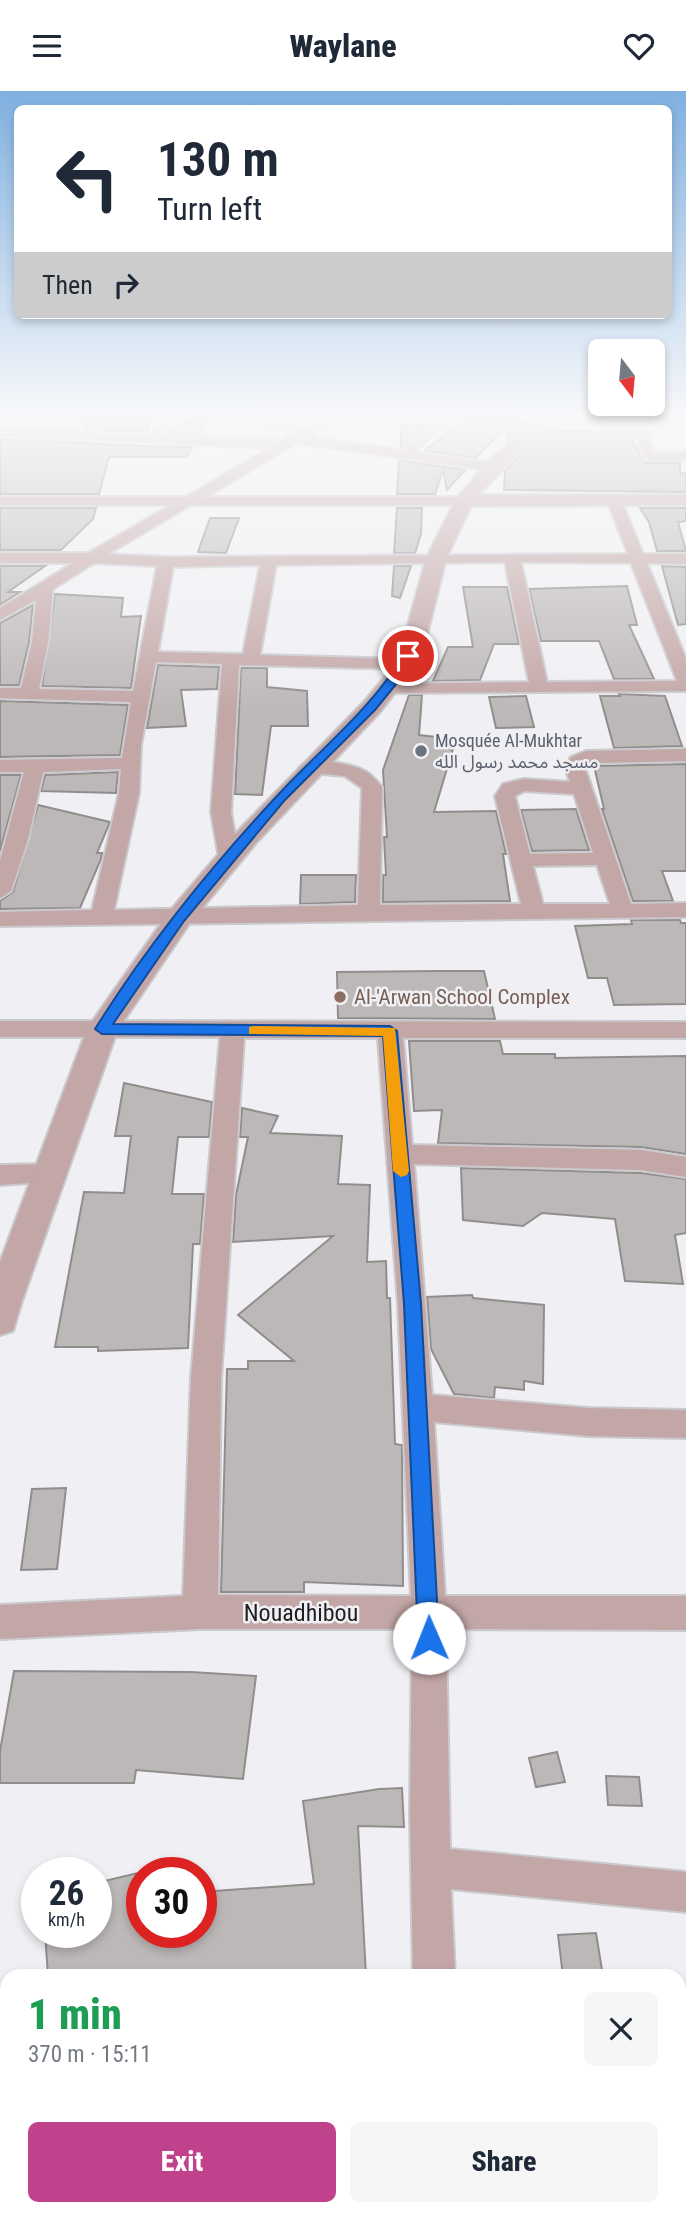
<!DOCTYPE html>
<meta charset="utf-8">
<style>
:root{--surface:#fff;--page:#f6f6f7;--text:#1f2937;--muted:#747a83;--accent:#c0418c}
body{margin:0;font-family:"Roboto Condensed","Noto Sans Arabic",sans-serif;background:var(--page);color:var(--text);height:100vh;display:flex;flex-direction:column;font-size:26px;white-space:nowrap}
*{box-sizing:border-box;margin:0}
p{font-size:23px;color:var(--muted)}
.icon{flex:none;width:38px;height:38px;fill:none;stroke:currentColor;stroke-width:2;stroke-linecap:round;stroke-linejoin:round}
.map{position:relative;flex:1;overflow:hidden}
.side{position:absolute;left:0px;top:1878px;width:686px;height:247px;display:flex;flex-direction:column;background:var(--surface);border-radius:21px 21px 0 0;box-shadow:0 4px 10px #0003}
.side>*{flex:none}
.hud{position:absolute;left:14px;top:14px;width:658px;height:214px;border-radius:10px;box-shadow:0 4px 10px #0003;background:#fff;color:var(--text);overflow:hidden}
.needle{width:46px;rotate:164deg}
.controls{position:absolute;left:588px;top:248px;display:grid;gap:14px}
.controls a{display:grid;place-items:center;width:77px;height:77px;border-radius:10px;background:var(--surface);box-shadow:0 4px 10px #0003;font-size:35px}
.speed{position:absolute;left:21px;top:1766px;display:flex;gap:14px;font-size:35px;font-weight:700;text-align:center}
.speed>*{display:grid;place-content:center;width:91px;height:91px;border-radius:50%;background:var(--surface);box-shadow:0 4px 10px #0003;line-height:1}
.speed small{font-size:18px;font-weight:400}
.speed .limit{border:10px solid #d22;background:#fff;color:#111}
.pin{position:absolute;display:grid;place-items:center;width:60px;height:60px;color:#fff;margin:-30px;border:4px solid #fff;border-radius:50%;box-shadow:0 2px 7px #0007}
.me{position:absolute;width:77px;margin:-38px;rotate:359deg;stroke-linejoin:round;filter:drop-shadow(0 0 5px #0008)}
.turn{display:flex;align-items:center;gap:24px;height:147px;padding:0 28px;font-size:32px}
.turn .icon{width:91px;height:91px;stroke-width:2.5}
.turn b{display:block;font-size:49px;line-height:60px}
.then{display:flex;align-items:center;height:66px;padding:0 28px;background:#0003;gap:14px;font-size:26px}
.round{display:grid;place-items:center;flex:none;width:74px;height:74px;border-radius:10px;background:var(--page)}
.summary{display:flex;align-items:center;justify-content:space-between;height:119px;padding:0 28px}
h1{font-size:42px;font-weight:800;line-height:52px;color:#1e9e55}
.action{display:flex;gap:14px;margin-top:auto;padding:14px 28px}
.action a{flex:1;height:80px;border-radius:10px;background:var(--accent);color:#fff;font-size:28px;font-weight:800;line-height:80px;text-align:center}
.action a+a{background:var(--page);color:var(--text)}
header{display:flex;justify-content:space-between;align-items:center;height:91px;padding:0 28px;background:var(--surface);font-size:32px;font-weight:800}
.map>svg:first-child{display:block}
</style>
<header><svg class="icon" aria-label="menu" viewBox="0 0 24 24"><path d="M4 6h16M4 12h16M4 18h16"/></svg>Waylane<svg class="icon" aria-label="heart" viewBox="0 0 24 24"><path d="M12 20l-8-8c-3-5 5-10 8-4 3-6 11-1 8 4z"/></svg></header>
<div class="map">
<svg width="686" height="2124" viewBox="0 0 686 2124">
<rect width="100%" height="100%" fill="#f0f0f4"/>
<g fill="#bdb8b8" stroke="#918d8d" stroke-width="2">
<path d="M124,325H152L147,341L88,338L81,327Z"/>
<path d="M196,325H211L200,343L170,342Z"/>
<path d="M471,325H516L512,329L527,332L508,350L509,332L476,367L424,360Z"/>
<path d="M401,333L424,334V335L401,356Z"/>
<path d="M548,336L568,341L593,340L592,345L596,350H632L645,372H680V383L686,382V401L504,399L505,380Z"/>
<path d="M0,348L142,355L192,356L186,366H109L99,403H0Z"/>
<path d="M399,369L465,379L447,399L443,379L435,403H397Z"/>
<path d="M0,417H96L93,428L61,459H0Z"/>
<path d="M397,417H422L421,443L415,462H394Z"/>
<path d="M640,417H686V430L678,431L686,460H657L649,431Z"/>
<path d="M210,427H239L226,462L198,461Z"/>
<path d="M0,475H45L8,501H20L0,514Z"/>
<path d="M394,475H411L400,507L392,505Z"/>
<path d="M662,475L686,476V533L678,534Z"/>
<path d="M627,495L637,534H629L654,588H614L599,550H541L529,498Z"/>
<path d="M463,496H507L519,553H494L480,589L433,590L448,556H473Z"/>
<path d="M55,503L123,507L121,526L141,525L131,597L42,595Z"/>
<path d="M33,514L29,551L19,594H0V532Z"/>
<path d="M158,574L219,576L217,598L181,599L186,635L147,637Z"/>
<path d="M241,577H267V596L307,600L308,635H271L262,704L235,703Z"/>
<path d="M619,603L665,605L682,655L614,657L600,605H620Z"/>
<path d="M409,604H422L419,644L456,648L434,721L496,720L506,763H503L510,810L383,811V784H386L384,746H387L383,679Z"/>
<path d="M526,605L534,636L496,637L489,606Z"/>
<path d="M0,610L128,614L120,664L0,666Z"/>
<path d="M686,673V780H662L673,810H633L602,718H604L594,675Z"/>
<path d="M118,681L116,702L41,700L45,684Z"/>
<path d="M0,684H21L0,760Z"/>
<path d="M38,714L110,731L97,762H102L101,768L80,817L0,818V810L13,801Z"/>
<path d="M576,718L589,759L532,760L521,719Z"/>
<path d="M301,784H356L355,811L300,813Z"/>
<path d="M631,829H680L681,832H686V913L614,914L607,887H588L575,835L632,833Z"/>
<path d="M437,880H484L495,928L338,927L337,881Z"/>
<path d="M409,950H500L503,963H555V967L686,965V1063L641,1056L438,1052L442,1019L414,1020Z"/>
<path d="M124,992L212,1011L209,1046H178L172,1103H204L200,1153H193L188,1257L98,1260V1256H55L84,1101L124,1102L131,1045H115Z"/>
<path d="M242,1017L278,1025L270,1042L342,1045L338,1093L370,1094L367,1171L386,1170L387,1207H390L395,1353L402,1354L403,1495L304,1491V1501H221L227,1278H248V1270H294L238,1224L333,1145L233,1151L236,1104L248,1046H240Z"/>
<path d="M461,1077L641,1082L686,1088V1142L675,1144L683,1193L625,1190L615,1128L542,1122L523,1135L463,1129Z"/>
<path d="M472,1204L473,1207L544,1214L543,1293L524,1290V1299L495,1296L494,1307L454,1303L431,1258L427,1206Z"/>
<path d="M66,1397L57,1478L21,1479L32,1398Z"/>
<path d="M14,1580L191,1581L256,1585L243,1688L136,1679L134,1692H0V1660Z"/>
<path d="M557,1661L565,1691L536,1696L529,1667Z"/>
<path d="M606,1685L639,1686L642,1715L608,1714Z"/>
<path d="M402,1697L404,1736L358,1735L366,1885H48L45,1841H96V1792L142,1781V1841H201V1801L314,1793L303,1710L379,1698Z"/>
<path d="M596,1842L603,1885H563L558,1844Z"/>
</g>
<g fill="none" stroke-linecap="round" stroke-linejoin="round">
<g stroke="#cacace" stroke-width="4">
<g id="minor">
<path d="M170,325H183L164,344L282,350L294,343L237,325H258L304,337L325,325H340L308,346L402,359L439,325H453L415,361L493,372L500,376L493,380L297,352L206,406H464L471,410L464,414H191L108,463L166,466L628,463L607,409L614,405L621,409L643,463H686V473L647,472L686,568V600L380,602L377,598L386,593L529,591L505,471L276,474L260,564L404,568L413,573L404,578L239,574L231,721L239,767L229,773L219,767L211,721L222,573L156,571L141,654L139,702L114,819L358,814L362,697L345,685L302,681L299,677C310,664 351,673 365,680C372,684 377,690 382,696L380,814L521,813L495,705L503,693L524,688L570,691L565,677L571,666L586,660L686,658V670L590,672L585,677L631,813L686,812V826L0,835V821L92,819L119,702L121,678L43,681L28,748L11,800L0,807V770L24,681H0V669L122,667L131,611L0,607V597H21L32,551L36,509L0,529V517L73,472H0V462H88L171,414H0V406H186L269,357L0,345V337L150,344ZM521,471L631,472L677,590L547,591ZM94,472L157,475L133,600L39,598L48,551L53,498ZM260,474L243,563L158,561L173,476ZM524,700L574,703L593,762L530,763L515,705ZM597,774L610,813H543L533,775Z"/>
<path d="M601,340L647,341L655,362L686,361V369H645L637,348L596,347L594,344Z"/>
<path d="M0,930L686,931V947H403L412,1054L641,1059L686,1066V1086L641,1079L414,1073L432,1304L587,1317L686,1319V1347L587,1345L434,1331L445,1505H686V1539L446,1538L450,1758L686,1781V1821L451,1798L455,1885H413L410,1722L412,1538H200L0,1548V1514L183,1505L191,1287L220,946H0ZM244,947H378L398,1213L411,1505L218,1504L221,1287Z"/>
<path d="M49,1073L58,1076L62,1083L58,1090L0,1094V1074Z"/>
<rect x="679" y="2043" width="7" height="44"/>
<path d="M421,2118H466L467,2124H421Z"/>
</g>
</g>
<g stroke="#cacace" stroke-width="4">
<path id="tertiary" d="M538,325H556L478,404H686V414L471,415L446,468L426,548L409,584L379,622L256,752L189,833L117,940L22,1210L13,1240L0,1244V1171L87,938L169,821L238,740L363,612L388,582L404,548L426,468L455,410L482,377Z"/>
</g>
<use href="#minor" fill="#c3a6a6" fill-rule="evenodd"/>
<use href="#tertiary" fill="#c3a6a6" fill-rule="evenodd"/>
</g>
<linearGradient id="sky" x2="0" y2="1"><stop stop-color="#7fb0e0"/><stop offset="0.52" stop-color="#f8f8fa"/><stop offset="1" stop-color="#f8f8fa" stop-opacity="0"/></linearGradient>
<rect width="686" height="622" fill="url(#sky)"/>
<path fill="#1a73e8" stroke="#114b97" stroke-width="2" d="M404,563L413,565L402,586L375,619L284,710L184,830L113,933L390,935L397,940L421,1213L439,1547L436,1555L429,1558L421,1555L418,1547L404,1213L383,945L102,943L95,938C147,855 209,778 276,706C320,658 371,619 404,563Z"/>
<path fill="#f59e0b" d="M254,935L395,937L409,1080L407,1084L401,1086L393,1080L383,945L249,943V936Z"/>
<circle fill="#6b7280" stroke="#f0f0f4" stroke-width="2.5" cx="421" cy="660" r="7"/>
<circle fill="#8d6e63" stroke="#f0f0f4" stroke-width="2.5" cx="340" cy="906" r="7"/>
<g text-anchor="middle" stroke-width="5" stroke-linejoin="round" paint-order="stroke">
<g font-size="18" fill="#5b616d" stroke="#f0f0f4" text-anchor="start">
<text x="435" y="656">Mosquée Al-Mukhtar<tspan x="435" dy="21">مسجد محمد رسول الله</tspan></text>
</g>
<g font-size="21" fill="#785e54" stroke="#f0f0f4" text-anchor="start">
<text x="354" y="913">Al-'Arwan School Complex</text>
</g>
<g font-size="24" fill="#1f1e20" stroke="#f0f0f4">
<text x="301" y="1530">Nouadhibou</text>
</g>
</g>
</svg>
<div class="controls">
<a><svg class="needle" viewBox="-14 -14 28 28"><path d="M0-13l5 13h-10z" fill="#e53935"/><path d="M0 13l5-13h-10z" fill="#747a83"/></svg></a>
</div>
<div class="speed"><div>26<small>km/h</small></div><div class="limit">30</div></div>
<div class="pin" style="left:408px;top:565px;background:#d93025"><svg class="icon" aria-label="arrive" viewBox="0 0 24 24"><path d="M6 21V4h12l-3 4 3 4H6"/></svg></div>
<svg class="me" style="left:429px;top:1547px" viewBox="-20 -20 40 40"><circle r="19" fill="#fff"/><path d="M0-13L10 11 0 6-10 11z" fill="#1a73e8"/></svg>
<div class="hud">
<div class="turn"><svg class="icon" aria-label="left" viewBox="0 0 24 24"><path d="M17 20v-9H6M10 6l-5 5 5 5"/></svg><div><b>130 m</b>Turn left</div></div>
<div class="then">Then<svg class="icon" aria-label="right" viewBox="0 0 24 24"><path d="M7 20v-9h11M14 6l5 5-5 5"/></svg></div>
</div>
<section class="side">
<div class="summary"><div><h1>1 min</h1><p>370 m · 15:11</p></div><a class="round"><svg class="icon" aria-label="close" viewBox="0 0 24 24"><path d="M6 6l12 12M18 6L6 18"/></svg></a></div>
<div class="action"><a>Exit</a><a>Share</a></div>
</section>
</div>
